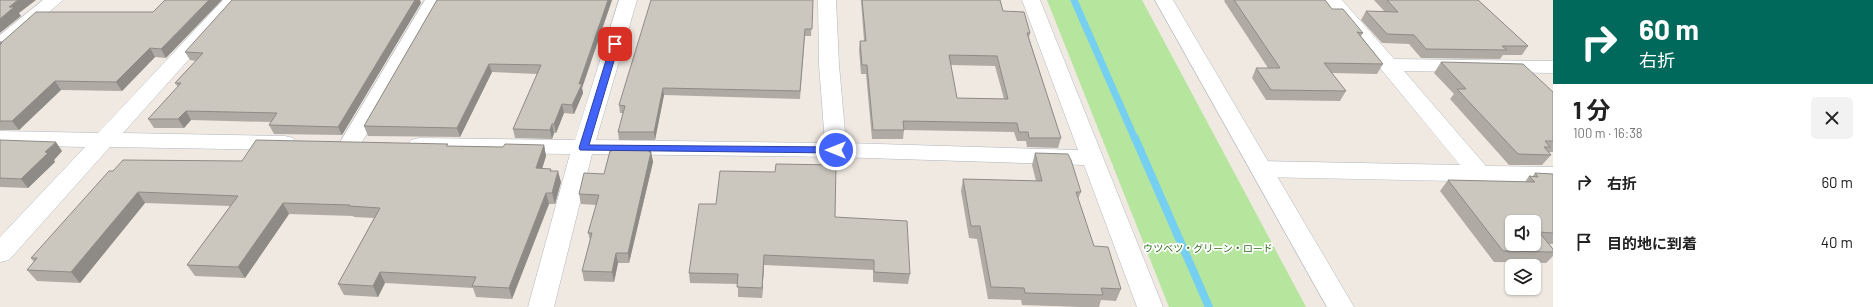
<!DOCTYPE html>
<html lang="ja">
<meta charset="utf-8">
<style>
:root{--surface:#fff;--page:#f2f2f2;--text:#222;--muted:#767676}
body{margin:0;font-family:Barlow,"Noto Sans JP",sans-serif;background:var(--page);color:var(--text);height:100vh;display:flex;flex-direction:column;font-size:15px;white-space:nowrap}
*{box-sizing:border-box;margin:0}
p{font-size:13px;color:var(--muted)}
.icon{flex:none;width:22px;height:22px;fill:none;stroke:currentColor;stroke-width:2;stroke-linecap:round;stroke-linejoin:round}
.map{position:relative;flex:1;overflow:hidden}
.side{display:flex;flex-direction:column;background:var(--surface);width:320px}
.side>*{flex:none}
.top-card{background:#00695c;color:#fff;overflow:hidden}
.tools{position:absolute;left:1505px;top:215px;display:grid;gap:8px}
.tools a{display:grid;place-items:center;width:36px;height:36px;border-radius:6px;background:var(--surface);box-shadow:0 1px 3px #0004;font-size:20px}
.pin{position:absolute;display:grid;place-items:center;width:34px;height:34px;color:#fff;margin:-17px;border-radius:8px;box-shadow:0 2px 6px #0006}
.me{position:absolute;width:44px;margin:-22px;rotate:270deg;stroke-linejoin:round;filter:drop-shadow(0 0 3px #0008)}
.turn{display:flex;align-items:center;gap:14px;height:84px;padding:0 20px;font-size:18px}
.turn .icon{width:52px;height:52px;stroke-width:2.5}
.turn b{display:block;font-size:28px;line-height:34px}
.round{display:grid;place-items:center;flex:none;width:42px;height:42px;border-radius:6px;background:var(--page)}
.summary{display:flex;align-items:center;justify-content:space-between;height:68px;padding:0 20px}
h1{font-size:24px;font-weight:700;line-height:30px}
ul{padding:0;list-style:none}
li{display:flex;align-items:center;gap:12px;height:60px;padding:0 20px}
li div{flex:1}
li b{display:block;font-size:15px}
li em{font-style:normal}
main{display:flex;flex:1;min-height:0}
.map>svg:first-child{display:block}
</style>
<main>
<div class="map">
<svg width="1553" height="307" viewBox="0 0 1553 307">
<rect width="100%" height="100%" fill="#efe9e1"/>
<path fill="#b6e59e" d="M1047,0H1142L1306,307H1169Z"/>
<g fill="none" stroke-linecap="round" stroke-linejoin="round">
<path stroke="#75cff0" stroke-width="7" d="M1074,0L1135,139"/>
<path stroke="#75cff0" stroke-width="8" d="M1135,138L1209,307"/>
<g stroke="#b4b7c1" stroke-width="1">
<g id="minor">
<path d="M43,0H63L7,49L0,51V35Z"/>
<path d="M223,0H242L123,133L285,136L293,138L296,143L293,148L285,150L110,147L9,260L0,262V237L85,147L0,145V131L98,133Z"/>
<path d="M425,0H443L358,149L350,151L342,149L339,144Z"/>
<path d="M619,0H637L596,140L825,143L819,65L818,0H836L839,65L846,143L1078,150L1022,0H1040L1163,307H1137L1084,165L836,157L592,154L554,307H528L570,154L419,152L411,150L408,145L411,140L419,138L575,140Z"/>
<path d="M1324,0H1342L1394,59L1553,61V73L1404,71L1486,166L1553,167V183L1261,177L1253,174L1250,169L1253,164L1261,161L1460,165Z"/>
</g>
</g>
<g stroke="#b4b7c1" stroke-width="1">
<path id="tertiary" d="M1155,0H1173L1354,307H1327Z"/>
</g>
<use href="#minor" fill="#fff" fill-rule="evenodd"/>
<use href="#tertiary" fill="#fff" fill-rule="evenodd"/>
</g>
<g fill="#afaba4" fill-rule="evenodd">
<path d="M437,0H612L582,88L583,93L574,114L564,113L556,133H554L552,139L515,138L513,129L537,74L492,72L460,137L368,136L364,126Z"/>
<path d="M813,0L811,36H805L800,99L664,95L655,140H619L618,132L623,113H620L619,105Z"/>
<path d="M861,0H1000L1003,11L1030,33L1029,38L1061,138L1058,148L1027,147L1026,141H1017L1014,132L904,130L903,139H872L866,74H861L859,50L860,41H864ZM951,65L995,66L1004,99L957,98Z"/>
<path d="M1225,0H1325L1332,9L1363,33L1361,36L1383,64L1377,74L1332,73L1346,91L1340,101L1266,100L1252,78L1256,68H1268L1224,1Z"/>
<path d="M1374,0H1478L1528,46L1522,55H1503L1500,59L1421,58L1409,44L1382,43L1361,20L1366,11L1385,12Z"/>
<path d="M421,3L342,135L274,134L269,125L271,122L191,120L184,128H154L148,119L178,87L175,83L196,61L190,60L185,52Z"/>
<path d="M153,12L166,58L155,57L122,91L61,90L19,130H0V42Z"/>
<path d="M1441,62L1553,92V152H1549L1551,155L1542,165H1509L1450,99L1454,94L1434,73Z"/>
<path d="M0,140L62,151L54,160L55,162L28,188L0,187Z"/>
<path d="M544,145L546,156L542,168L552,171L561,182L555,204H549L512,299L476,297L473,288L385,283L378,297L344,295L338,284L374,218L354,217L353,216L289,214L245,278L195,276L187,265L230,206L145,203L80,283L37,281L27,270L34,262L31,258L113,171L448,146L503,147Z"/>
<path d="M651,152L653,162L629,263H618L614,282L584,281L582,271L590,240L588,233L596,205L581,204L579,194L604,174Z"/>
<path d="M1035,153L1081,192L1078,199L1094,246L1121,289L1116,301L1101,300L1099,307H1081L1022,305L1021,300L988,299L977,239L969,238L961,191L963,179L1036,181L1032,165Z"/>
<path d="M1535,173L1553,174V244H1549L1553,249V256L1546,263L1494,262L1440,191L1448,180L1525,182L1529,176H1533Z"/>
<path d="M835,217L910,274L908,284L873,282V270L764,265L762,298L738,297V284L690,283L689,273Z"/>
</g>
<g fill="#8e8b86">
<path d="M18,0H36L19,13L21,16L0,33V19L9,7Z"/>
<path d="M209,0H222L166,58L161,49Z"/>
<path d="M415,0H420L421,3L342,135L338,127Z"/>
<path d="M608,0H612L582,88L583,93L574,114L572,105Z"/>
<path d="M150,48L155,57L122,91L116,82Z"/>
<path d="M489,64L492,72L460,137L457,128Z"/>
<path d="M55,81L61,90L19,130L12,121Z"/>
<path d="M663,88L664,95L655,140L654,132Z"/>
<path d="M562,104L564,113L556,133L554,124Z"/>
<path d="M186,111L191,120L184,128L178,119Z"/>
<path d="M552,124L554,133L552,139L550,130Z"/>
<path d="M56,142L62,151L54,160L55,162L28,188L21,179L45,152Z"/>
<path d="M544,145L546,156L539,179L536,168Z"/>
<path d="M650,147L653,162L629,263L628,253Z"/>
<path d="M558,171L561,182L555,204L552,193Z"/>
<path d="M138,192L145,203L80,283L71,272Z"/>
<path d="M546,193L549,204L512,299L509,288Z"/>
<path d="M283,203L289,214L245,278L238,267Z"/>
<path d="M616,253L618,263L614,282L612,272Z"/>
<path d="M764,255V265L762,298V288Z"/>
<path d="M380,272L385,283L378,297L373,286Z"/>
</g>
<g fill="#cbc7bf" stroke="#8e8b86" fill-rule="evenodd">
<path d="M0,0H18L9,7H14L0,19Z"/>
<path d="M165,0H209L161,49L150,48L116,82L55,81L12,121H0V45L2,43H0V42H2L36,12H153Z"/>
<path d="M232,0H415L338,127L269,125L277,113L186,111L178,119H148L181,83H175L203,53L185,52Z"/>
<path d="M437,0H608L579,84H582L572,105L562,104L554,124H552L550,130L513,129L541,65L489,64L457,128L364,126Z"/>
<path d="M651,0H813L812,29H805L800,91L663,88L654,132H618L625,106L619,105Z"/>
<path d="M862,0H1000L1003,11L1024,12L1030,33H1027L1061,138H1029L1028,132H1019L1017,123L903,121L904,130H873L867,65H862L860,41H866ZM949,55L997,56L1008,99L957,98Z"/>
<path d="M1234,0H1325L1332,9H1343L1363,33L1357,32L1383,64L1324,63L1346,91L1271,90L1256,68H1280Z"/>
<path d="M1387,0H1478L1528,46H1502L1507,50L1426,49L1414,35L1387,34L1366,11L1398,12Z"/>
<path d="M1441,62L1523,64L1553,92V141H1545L1550,147H1544L1551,155L1518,154L1457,89H1466Z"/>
<path d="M0,140L56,142L45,152L48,153L21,179L0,178Z"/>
<path d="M256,140L448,144L446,146L503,147L505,144L544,145L536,168L551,169L550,171H558L552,193H546L509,288L472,286L476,277L380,272L373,286L338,284L380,208L349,206L350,205L283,203L238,267L187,265L238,196L138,192L71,272L27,270L37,258H31L109,171H113L123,160L242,161Z"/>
<path d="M613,146L650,147L649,152H651L628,253H616L612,272L582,271L592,233H588L599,195L579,194L584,173L604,174L610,151H612Z"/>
<path d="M1035,153L1068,154L1071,160L1081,192H1076L1094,246L1108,247L1121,289L1101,288L1103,295L1025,293L1024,288L991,287L980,226H971L963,179L1042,181Z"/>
<path d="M776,164L836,165L835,217L907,221L910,274L874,272V260L764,255L762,288L737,287L738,274L689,273L699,204H716L720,171L775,172Z"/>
<path d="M1535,173L1553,174V233L1539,232L1553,249V252L1503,251L1448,180L1535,182L1529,176L1538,177ZM1512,222H1534V244H1512Z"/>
</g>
<path fill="#4264fb" stroke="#2b41a3" d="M615,42L619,44L589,145L836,147L841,150L836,153L580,150L579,148L611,44Z"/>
<g text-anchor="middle" stroke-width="3.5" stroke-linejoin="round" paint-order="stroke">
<g font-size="10" fill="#2c6e1b" stroke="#fff">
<text x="1208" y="252">ウツベツ・グリーン・ロード</text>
</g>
</g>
</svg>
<div class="tools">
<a><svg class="icon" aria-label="sound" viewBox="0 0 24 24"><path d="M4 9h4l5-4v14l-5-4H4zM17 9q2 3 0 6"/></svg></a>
<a><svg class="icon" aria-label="layers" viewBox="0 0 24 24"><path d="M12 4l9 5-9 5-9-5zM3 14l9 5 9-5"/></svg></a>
</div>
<div class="pin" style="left:615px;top:44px;background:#d93025"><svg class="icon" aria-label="arrive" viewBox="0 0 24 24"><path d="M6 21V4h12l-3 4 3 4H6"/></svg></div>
<svg class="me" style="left:836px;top:150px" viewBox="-20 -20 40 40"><circle r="17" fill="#4264fb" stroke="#fff" stroke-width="3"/><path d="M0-11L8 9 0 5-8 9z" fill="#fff"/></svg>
</div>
<section class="side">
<div class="top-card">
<div class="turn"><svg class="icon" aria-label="right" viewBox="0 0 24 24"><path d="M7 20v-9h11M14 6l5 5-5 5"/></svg><div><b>60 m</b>右折</div></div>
</div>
<div class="summary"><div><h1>1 分</h1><p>100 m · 16:38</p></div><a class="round"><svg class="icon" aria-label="close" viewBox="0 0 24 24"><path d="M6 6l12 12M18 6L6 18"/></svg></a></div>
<ul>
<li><svg class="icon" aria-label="right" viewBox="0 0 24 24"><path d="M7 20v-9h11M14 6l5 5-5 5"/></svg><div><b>右折</b></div><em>60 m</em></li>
<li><svg class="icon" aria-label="arrive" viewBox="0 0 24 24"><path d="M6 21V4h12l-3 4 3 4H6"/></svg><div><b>目的地に到着</b></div><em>40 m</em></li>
</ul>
</section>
</main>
